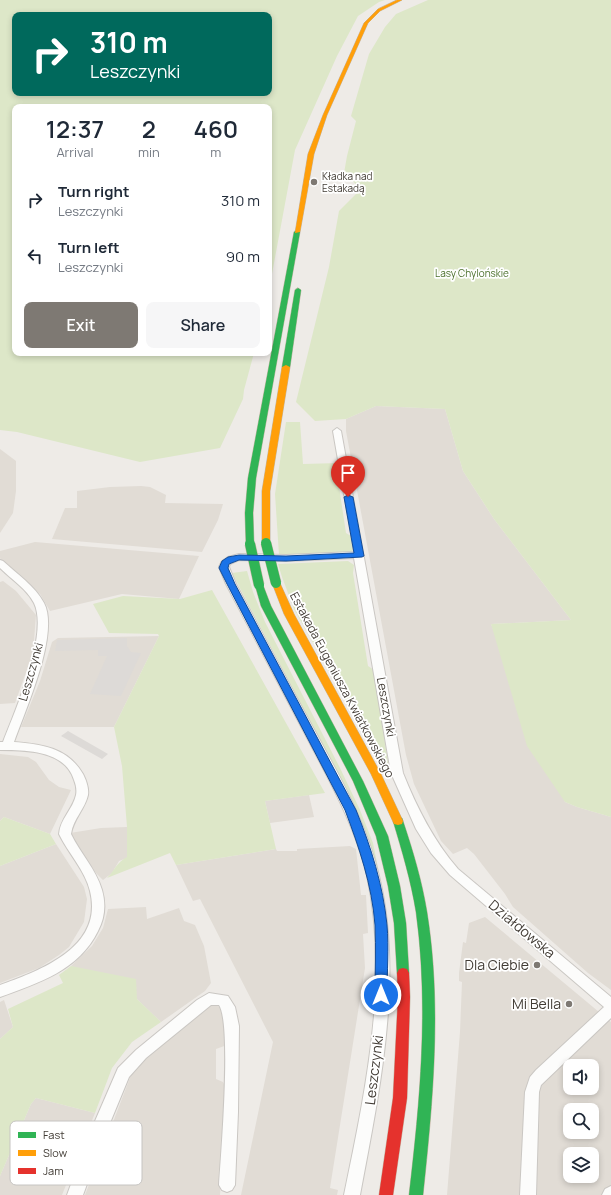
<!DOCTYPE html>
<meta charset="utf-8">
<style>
:root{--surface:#fff;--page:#f6f6f7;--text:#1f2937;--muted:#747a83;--accent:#7e7973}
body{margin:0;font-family:Manrope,sans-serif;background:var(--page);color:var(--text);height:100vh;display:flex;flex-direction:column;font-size:15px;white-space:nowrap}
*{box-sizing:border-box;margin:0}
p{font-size:13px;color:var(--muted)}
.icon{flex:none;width:22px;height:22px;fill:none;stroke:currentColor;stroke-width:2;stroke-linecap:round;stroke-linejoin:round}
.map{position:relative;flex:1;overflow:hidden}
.side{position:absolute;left:12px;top:104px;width:260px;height:252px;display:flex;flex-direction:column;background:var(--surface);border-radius:8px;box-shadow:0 2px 6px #0003}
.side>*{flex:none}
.hud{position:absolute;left:12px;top:12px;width:260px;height:84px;border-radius:8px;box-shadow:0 2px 6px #0003;background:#00695c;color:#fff;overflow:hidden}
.tools{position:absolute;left:563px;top:1059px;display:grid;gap:8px}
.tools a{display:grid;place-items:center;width:36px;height:36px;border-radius:8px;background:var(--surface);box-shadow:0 2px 6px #0003;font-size:20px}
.pin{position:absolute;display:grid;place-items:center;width:34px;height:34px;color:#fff;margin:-41px -17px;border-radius:50% 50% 50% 0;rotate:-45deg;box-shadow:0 0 4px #0007}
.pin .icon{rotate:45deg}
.me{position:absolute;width:44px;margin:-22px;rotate:0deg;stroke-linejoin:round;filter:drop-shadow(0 0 3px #0008)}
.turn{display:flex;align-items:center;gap:14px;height:84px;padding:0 12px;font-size:18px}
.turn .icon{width:52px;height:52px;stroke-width:2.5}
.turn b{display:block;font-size:28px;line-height:34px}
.eta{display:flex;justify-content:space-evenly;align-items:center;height:68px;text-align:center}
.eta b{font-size:24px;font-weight:600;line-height:28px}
.button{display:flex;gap:8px;margin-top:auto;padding:8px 12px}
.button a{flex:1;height:46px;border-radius:8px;background:var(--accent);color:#fff;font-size:16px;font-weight:600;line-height:46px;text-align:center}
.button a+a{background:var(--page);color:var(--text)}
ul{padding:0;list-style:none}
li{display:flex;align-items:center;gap:12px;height:56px;padding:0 12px}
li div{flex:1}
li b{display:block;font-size:15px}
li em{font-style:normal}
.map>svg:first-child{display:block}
</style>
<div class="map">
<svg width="611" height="1195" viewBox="0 0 611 1195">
<rect width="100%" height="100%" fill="#eeebe7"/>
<g fill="#e1dcd5" fill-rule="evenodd">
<path d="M376,406L445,409L463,471L494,519L571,620L491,624L565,802L577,807L611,817V990L588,973L513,907L505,894L474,854L467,848L453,854L441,841L414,784L406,755L346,431V419Z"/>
<path d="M0,449L16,461V491L13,513L0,533Z"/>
<path d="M141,486L150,487L166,495L165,503L223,504L218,520L202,552L52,539L65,508H77V491L110,487Z"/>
<path d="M35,542L199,556L179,599L122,594L50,611L40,594L1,563L0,557V551Z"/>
<path d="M3,581L16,591L36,615L33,653L15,703L0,704V582Z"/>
<path d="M159,636L114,727H21L40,681L52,642L58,638Z"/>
<path d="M0,754L28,757L36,762L49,780L59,787L71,790L50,834L4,817L0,821Z"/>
<path d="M309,795L314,817L270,823L265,801Z"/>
<path d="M127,827V858L119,861L112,873L103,880L94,871L73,840L70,833L101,828Z"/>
<path d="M56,844L84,887L87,899L84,922L69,947L59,955L39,968L0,983V866Z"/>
<path d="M350,846L356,849L361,895H366L368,933L363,934L365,968L330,1188L338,1190L337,1195H241L273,1042L200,899L193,901L176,865L276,849L277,851H297V849Z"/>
<path d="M146,907L147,919L179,908L184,921L195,925L204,946L211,983L205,991L161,1022L137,999L71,966L92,946L103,928L108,909Z"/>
<path d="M485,917L611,1022V1195H447L460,1032L462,982L459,981V973L463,942L466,943L469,923ZM570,1066H592V1088H570ZM570,1110H592V1132H570ZM570,1154H592V1176H570Z"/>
<path d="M4,1000L13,1027L0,1039V1002Z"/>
<path d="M213,1005L221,1007L225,1014L227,1045L216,1049V1079L223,1082L227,1090L220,1195H85L133,1070L148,1054L208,1006Z"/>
<path d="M36,1098L95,1113L62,1195H0V1176L31,1104Z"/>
</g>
<g fill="#dde7c8" fill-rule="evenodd">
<path d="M0,0H385L379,2L358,16L337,56L295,150L269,290V107H15V353H254L244,390L243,399L220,448L140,462L17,432L0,430ZM15,15H269V93H15Z"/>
<path d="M428,0H611V817L577,807L565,802L527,746L491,624L571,620L494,519L463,471L445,409L376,406L346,419L315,421L296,402L329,267L339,211L361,189L344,173L347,156L356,121L351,116L369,54L385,27L396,14Z"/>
<path d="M286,422H300L303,464L339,463L341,477L338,480L346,533L351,536L353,550L349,553L279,555L275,494Z"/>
<path d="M348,561L354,565L353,573L368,666L374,670L389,769H384L294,609L282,577L278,564Z"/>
<path d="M247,571L253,592L265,622L340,768L360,810L373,843L384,897L371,846L354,805L232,573Z"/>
<path d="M212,590L325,793L265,801L276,849L176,865L170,853L107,878C115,870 116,863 127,857V827L122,766L114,727L159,636L158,634L109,633L93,604L123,596L180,599Z"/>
<path d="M4,817L50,834L56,844L0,866V821Z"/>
<path d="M71,966L136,979L137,999L161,1022L132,1042L112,1068L95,1113L36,1098L31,1104L0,1176V1039L13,1027L8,1009L63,983L59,975Z"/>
</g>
<g fill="#dddad7">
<path d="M127,638V646L131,652L141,653L121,696L90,694L107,656H98V650L55,651L57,640Z"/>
<path d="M68,731L108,754L102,759L61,736Z"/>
</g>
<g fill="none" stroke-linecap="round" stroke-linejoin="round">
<g stroke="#cac7c3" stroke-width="2">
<g id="street">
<path d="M337,428L341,431L403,773C417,808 433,840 458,869L611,997V1018L541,1085L539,1092L536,1195H520L525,1092L530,1077L536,1070L604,1007L450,875L431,853L416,829L391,773L354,558L286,561L239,560L230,564L229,567L236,584C263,634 289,684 316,733C341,779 367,824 379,876C404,977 379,1094 360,1195H344C365,1093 390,979 367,876C355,825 329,780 305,734C279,684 252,634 226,584L219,567L222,561L228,557L239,554L286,555L354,552L333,431Z"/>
<path d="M0,560L3,561C17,574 35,586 44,603C60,633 25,711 14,742C42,744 68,748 83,774C86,780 89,788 88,795C85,809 73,819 71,834C80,853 96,869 102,890C106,904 105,918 98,931C79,970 39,983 0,997V985C41,970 104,947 90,891C85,870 68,853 59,834C60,819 73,809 76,795C77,790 76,785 74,780C65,750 25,750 0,750V742H3C15,711 49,634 34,603C27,589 11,579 0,568Z"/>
<path d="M209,993L228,996L235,1007L239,1026L238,1112L235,1185L232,1190L227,1192L222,1190L219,1185C221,1155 232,1024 219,1005H211L146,1058L129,1077L105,1135L83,1195H67L89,1135L118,1068L136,1050L197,1000Z"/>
<path d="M611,1186V1195H602L605,1189Z"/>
</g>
</g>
<g stroke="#c4b6a4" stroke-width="1">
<g id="fast">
<path d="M297,230L300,232L256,478L253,513L254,544L250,547L246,544L245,513L248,478L294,232Z"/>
<path d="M298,288L301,290L290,367L286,369L282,367L295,290Z"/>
<path d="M259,582L263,585L271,606L363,781L388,836L400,886L406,923L409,973L407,977L403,978L399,977L397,973L394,923L388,886L376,836L353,781L261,606L255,585Z"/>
<path d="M398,817L402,818L403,821C413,851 422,881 427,912C442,1005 433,1101 423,1195H409C420,1101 429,1007 416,912C411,881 402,851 393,821L394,818Z"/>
</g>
</g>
<g stroke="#c4b6a4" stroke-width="1">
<g id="slow">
<path d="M397,0H402L380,11L368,23L327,115L314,154L300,232L295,233L308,154L323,115L364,23L378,9Z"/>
<path d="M286,365L290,367L270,491V543L266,546L262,543V491L282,367Z"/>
<path d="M276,580L280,583L294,614L381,774L403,821L402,824L398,825L394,824L371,774L284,614L272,583Z"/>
</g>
</g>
<g stroke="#c4b6a4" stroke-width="1">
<path id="jam" d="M403,968L407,969L409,973L410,997L407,1098L393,1195H379L393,1098L398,997L397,973L399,969Z"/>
</g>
<use href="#street" fill="#fcfcfb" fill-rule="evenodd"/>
<use href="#fast" fill="#30b455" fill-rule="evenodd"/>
<use href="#slow" fill="#ff9f0a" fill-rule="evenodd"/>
<use href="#jam" fill="#e5322d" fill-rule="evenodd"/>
<g stroke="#c4b6a4" stroke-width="11" stroke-linecap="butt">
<g id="fast-bridge">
<path d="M266,543L276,583"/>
<path d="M250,544L259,585"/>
</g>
</g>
<use href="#fast-bridge" stroke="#30b455" stroke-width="10"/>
</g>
<path fill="#1a73e8" stroke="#114b97" d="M348,495L353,497L364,556L362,557L286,561L239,560L229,564L228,568L235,584L356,810C371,847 383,885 387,925C389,948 387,972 387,995L386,999L381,1000L377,999L375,995C375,972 376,948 375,925C372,885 359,847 345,810L227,584L219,568L222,561L228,557L239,555L286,556L354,553L344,497Z"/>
<g fill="#7e7973" stroke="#fff" stroke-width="1.5">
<circle cx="314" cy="182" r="4"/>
<circle cx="537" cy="965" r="4"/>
<circle cx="569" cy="1004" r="4"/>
</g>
<g text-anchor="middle" stroke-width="3.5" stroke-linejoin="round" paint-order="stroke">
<g font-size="10" fill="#423c35" stroke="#fff" text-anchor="start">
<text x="322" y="180">Kładka nad<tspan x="322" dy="12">Estakadą</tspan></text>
</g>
<g font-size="10" fill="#4b702c" stroke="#fff">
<text x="472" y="277">Lasy Chylońskie</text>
</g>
<g font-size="12" fill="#423c35" stroke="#fff">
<text transform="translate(31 672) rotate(-74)" y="4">Leszczynki</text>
<text transform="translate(342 685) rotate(62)" y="4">Estakada Eugeniusza Kwiatkowskiego</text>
<text transform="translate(386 707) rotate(80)" y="4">Leszczynki</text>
</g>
<g font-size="14" fill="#423c35" stroke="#fff">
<text transform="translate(522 929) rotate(40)" y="5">Działdowska</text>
<text transform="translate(374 1070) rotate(-83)" y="5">Leszczynki</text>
</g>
<g font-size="14" fill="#423c35" stroke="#fff" text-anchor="end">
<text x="529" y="970">Dla Ciebie</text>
<text x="561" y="1009">Mi Bella</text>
</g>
</g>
<rect x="10" y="1121" width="132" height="64" rx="6" fill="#fff" stroke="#c6c4c2" stroke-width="1"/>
<rect x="18" y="1132" width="18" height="6" fill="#30b455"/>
<rect x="18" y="1150" width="18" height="6" fill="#ff9f0a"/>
<rect x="18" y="1168" width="18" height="6" fill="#e5322d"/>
<g font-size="11" fill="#423c35">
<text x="43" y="1139">Fast</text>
<text x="43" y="1157">Slow</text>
<text x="43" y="1175">Jam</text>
</g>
</svg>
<div class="tools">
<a><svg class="icon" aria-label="sound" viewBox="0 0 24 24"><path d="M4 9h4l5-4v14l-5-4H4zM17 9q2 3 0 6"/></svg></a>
<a><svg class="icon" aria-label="search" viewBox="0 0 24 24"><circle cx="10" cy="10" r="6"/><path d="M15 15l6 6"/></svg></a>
<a><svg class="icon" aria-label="layers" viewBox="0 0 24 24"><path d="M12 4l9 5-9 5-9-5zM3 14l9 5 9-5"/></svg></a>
</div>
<div class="pin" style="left:348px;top:497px;background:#d93025"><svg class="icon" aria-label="arrive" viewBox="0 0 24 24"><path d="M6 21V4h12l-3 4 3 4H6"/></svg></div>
<svg class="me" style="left:381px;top:995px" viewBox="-20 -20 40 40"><circle r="17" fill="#1a73e8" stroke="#fff" stroke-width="3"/><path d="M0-11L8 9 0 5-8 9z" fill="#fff"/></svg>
<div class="hud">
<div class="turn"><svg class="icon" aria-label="right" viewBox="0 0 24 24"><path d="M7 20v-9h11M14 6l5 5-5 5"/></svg><div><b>310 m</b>Leszczynki</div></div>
</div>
<section class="side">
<div class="eta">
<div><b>12:37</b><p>Arrival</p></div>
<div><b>2</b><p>min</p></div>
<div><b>460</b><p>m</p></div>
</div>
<ul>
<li><svg class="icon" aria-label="right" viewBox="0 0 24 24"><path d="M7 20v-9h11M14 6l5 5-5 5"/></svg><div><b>Turn right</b><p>Leszczynki</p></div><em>310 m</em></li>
<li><svg class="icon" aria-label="left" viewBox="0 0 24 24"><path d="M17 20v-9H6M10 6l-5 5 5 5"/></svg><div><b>Turn left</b><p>Leszczynki</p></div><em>90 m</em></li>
</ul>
<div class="button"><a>Exit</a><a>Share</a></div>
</section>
</div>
